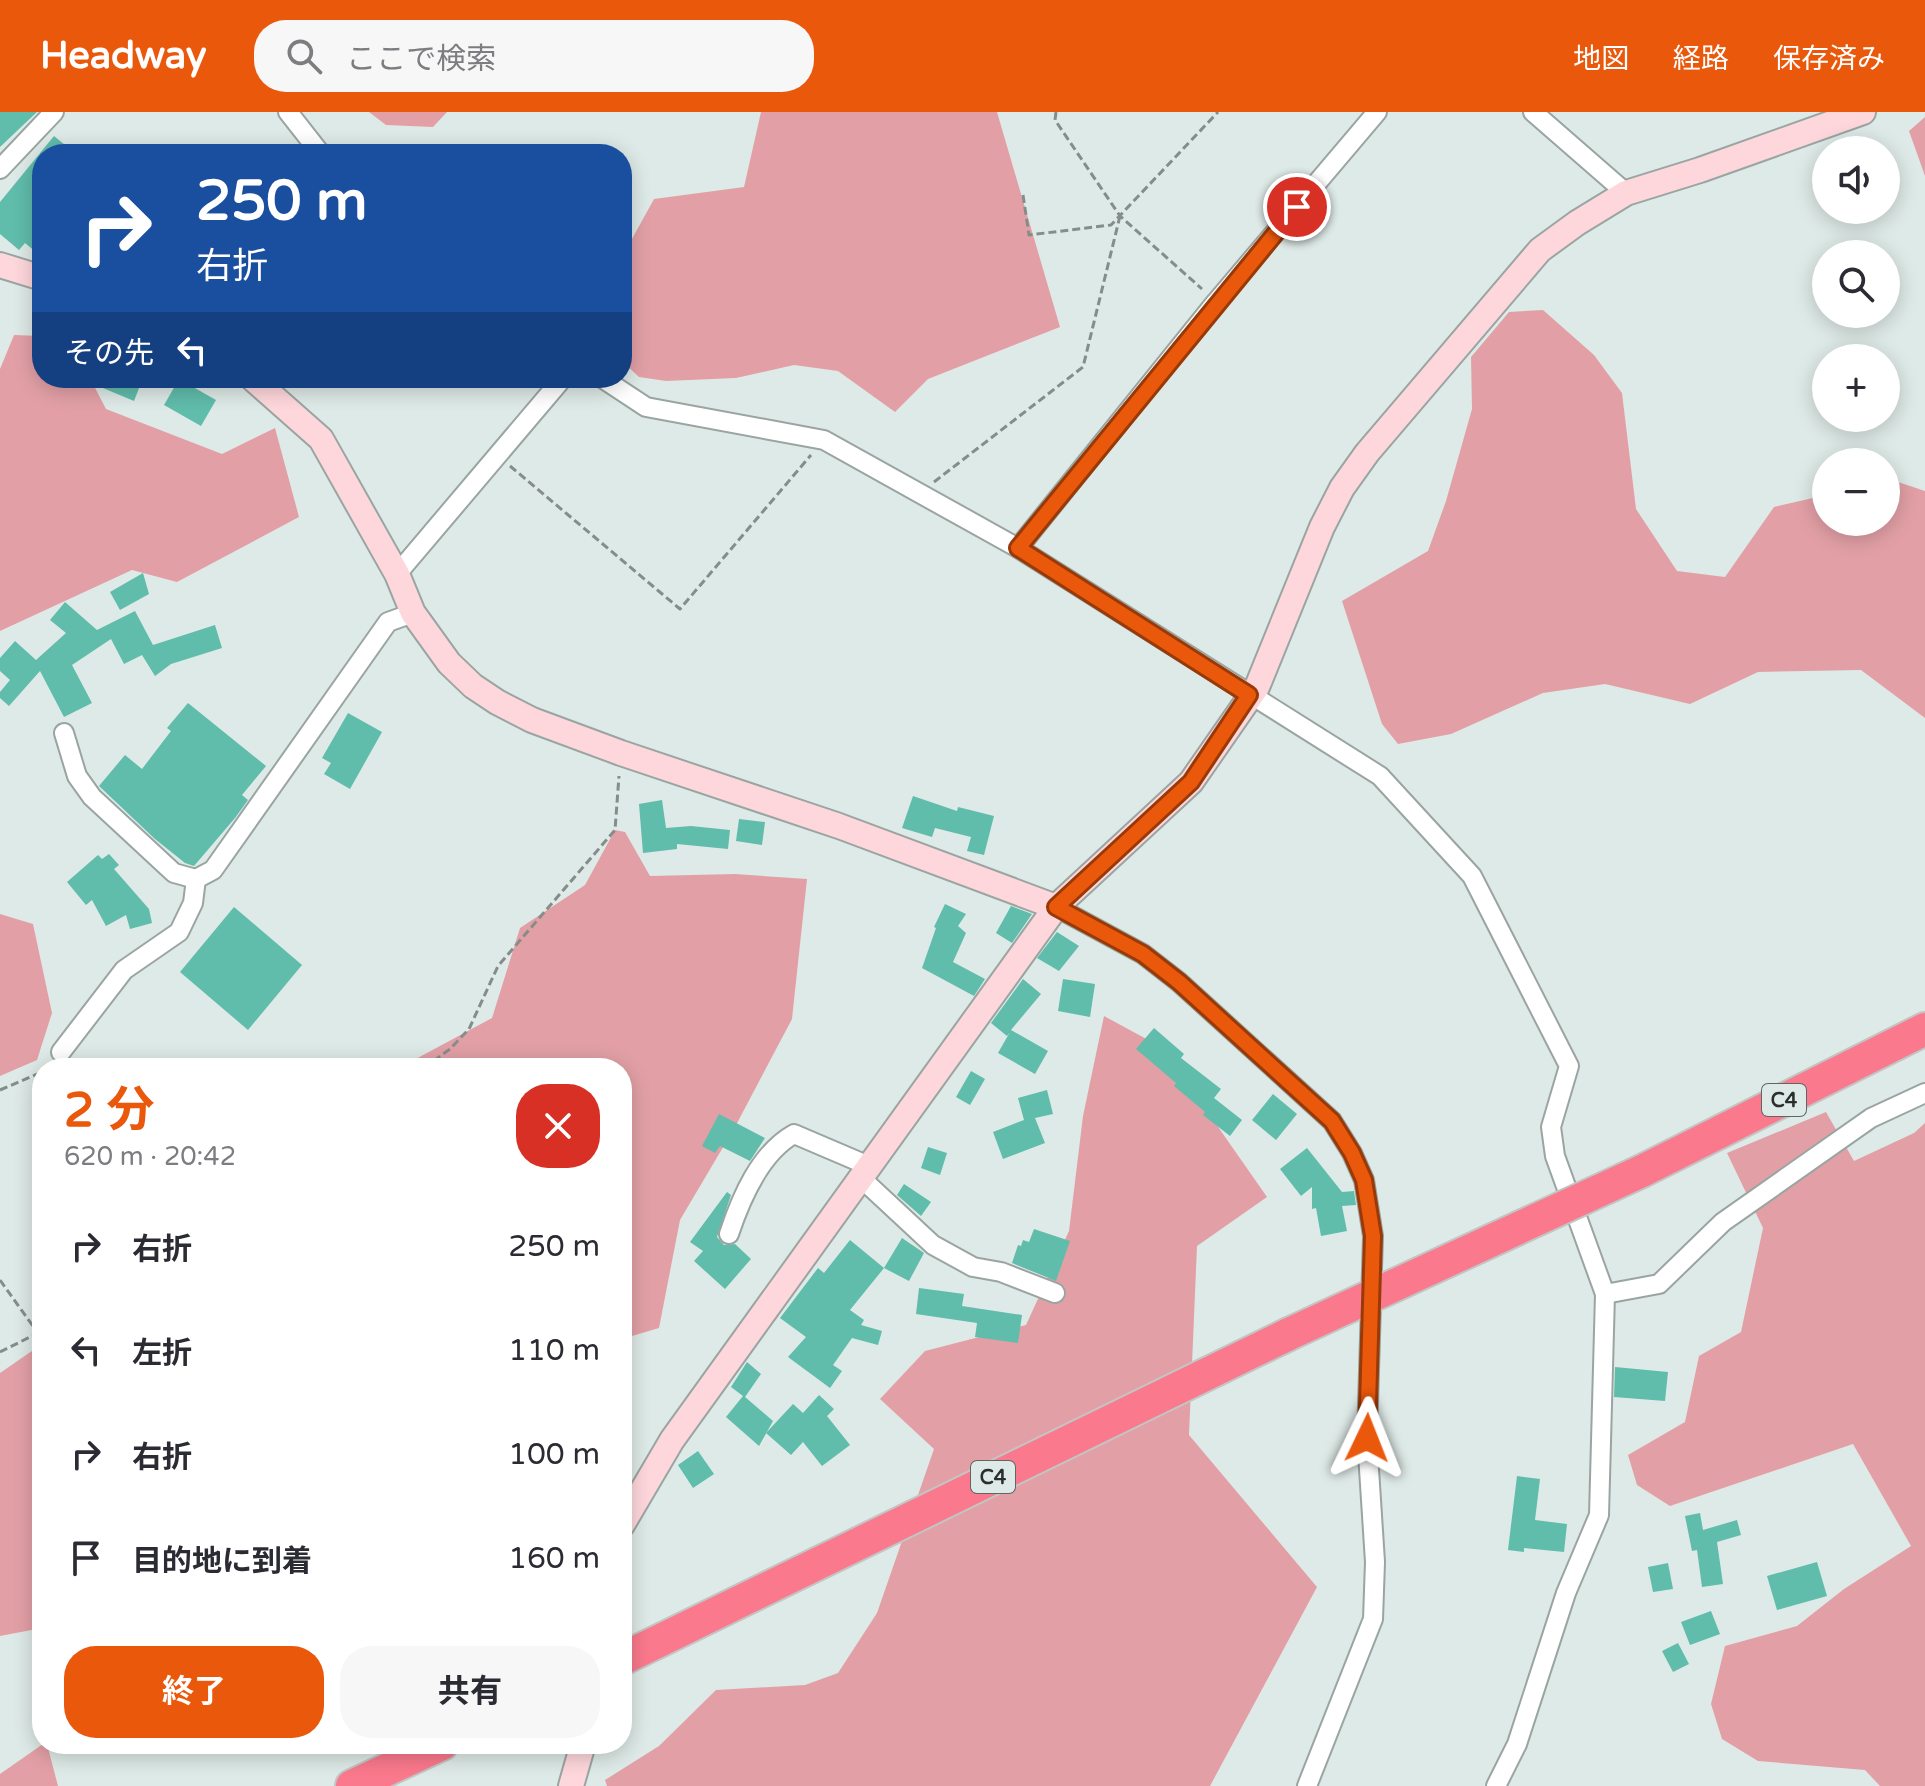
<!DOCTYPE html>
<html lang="ja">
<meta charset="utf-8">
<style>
:root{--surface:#fff;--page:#f7f7f7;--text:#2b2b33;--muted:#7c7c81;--accent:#ea580c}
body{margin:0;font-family:"Varela Round","Noto Sans JP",sans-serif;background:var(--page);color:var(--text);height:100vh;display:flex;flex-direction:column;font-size:30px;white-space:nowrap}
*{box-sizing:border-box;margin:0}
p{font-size:26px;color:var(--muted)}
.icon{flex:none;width:44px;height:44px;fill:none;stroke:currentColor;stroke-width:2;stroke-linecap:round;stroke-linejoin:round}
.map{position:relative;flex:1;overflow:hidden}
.sheet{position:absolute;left:32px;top:946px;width:600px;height:696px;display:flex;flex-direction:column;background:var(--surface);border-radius:32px;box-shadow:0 4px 20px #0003}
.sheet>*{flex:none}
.guide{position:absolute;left:32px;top:32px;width:600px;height:244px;border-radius:32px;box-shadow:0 4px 20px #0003;background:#1a4fa0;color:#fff;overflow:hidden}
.controls{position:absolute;left:1812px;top:24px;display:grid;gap:16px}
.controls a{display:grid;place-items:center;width:88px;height:88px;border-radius:50%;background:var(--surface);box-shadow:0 4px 20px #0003;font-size:40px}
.pin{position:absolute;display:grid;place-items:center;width:68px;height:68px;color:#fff;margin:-34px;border:4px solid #fff;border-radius:50%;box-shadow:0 2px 8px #0007}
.me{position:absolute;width:88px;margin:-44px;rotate:2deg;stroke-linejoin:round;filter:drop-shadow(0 0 6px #0008)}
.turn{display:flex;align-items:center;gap:28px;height:168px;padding:0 32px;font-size:36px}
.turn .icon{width:104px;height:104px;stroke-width:2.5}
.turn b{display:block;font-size:56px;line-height:68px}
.then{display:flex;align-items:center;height:76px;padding:0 32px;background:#0003;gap:16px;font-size:30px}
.round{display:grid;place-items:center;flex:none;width:84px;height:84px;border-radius:32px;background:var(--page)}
.head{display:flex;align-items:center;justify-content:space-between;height:136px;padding:0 32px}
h1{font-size:48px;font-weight:700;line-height:60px;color:var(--accent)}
.action{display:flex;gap:16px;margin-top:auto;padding:16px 32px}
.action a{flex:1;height:92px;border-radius:32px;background:var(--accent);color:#fff;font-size:32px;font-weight:700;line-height:92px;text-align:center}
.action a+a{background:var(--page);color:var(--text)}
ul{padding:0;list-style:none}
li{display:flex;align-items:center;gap:24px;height:104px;padding:0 32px}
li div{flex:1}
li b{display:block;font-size:30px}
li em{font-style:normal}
header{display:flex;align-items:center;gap:48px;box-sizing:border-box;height:112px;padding:0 40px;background:var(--accent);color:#fff}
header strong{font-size:38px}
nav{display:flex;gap:44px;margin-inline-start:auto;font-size:28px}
.search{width:560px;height:72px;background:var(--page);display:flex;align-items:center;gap:20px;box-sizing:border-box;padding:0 28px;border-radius:32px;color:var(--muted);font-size:30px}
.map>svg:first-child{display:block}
</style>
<header>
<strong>Headway</strong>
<div class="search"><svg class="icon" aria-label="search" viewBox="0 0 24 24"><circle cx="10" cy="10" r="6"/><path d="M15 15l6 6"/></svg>ここで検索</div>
<nav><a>地図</a><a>経路</a><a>保存済み</a></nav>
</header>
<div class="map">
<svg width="1925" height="1674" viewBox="0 0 1925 1674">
<rect width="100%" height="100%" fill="#deeae7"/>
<g fill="#e2a0a6">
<path d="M369,0H447L433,15L386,13Z"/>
<path d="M761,0H997L1060,215L928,267L895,300L838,259L794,253L736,266L666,269L639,265L622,249V145L654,87L744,75Z"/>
<path d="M1925,5V64L1909,19Z"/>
<path d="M1543,198L1594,243L1622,281L1636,397L1677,459L1725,465L1774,395L1826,383V410H1886V366L1925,379V606L1861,558L1758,560L1690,592L1605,572L1543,581L1451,622L1398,632L1382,612L1342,489L1428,439L1446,389L1472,297L1471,245L1509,200Z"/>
<path d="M14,223L42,224V266H90L106,297L222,342L275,316L299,405L177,470L132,458L0,519V257Z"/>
<path d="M615,718L625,720L650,764L735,762L807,767L792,907L735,1015L680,1108L659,1216L622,1227V956H399L492,906L520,816L585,773Z"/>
<path d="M0,802L33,812L52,901L37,948L0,964Z"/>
<path d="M1104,904L1163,936L1267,1085L1197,1134L1189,1323L1317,1475L1210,1674H607L605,1668L659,1634L716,1578L805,1573L838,1561L877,1501L934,1337L880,1287L925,1239L1026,1213L1069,1119L1083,1004Z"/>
<path d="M1826,1000L1854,1049L1914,1021L1925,1011V1674H1880L1865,1658L1758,1649L1722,1627L1711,1592L1725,1534L1797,1514L1844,1477L1911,1434L1853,1332L1670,1394L1637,1373L1628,1343L1685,1310L1699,1244L1741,1220L1763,1116L1727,1041Z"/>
<path d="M42,1232V1516L0,1524V1261Z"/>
<path d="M43,1632H47L58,1674H0V1662Z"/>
</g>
<g fill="#60bcab">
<path d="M0,0H37L0,35Z"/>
<path d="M54,24L76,42H42V145L25,131L19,138L0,122V90Z"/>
<path d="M79,266H143L134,289Z"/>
<path d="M179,267L216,288L201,314L164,293Z"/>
<path d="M143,461L149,482L120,498L110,480Z"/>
<path d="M65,490L97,518L135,499L153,533L215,513L222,536L171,552L155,564L142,543L124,552L111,527L72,553L92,591L64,605L40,559L9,594L0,586V580L10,568L0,559V546L15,529L36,548L66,521L50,508Z"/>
<path d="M188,591L266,654L242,683L248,688L235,706L194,754L185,751L155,727L99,674L125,643L142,657L171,619L167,616Z"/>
<path d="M348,601L382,620L350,677L324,662L331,651L322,646Z"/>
<path d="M913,684L957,699L958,695L994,704L984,743L967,739L971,725L935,716L932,725L902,716Z"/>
<path d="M662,688L666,716L691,714L730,718L728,737L677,732V737L643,741L639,692Z"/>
<path d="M739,707L765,710L762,733L736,729Z"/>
<path d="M109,742L119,753L114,757L149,797L152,811L130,817L126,803L106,814L92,788L86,793L67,770L98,743L102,747Z"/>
<path d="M945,792L966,802L958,814L966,821L953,850L985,867L974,884L922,856L936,816L934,815Z"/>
<path d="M1011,794L1032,802L1012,831L996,821Z"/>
<path d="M234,795L302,853L248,918L180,860Z"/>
<path d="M1057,820L1079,834L1059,859L1037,846Z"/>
<path d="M1023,867L1041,882L1011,918L1048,939L1035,962L998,941L1010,920L1007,924L991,911Z"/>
<path d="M1063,867L1095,872L1090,905L1058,899Z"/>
<path d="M1154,916L1184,942L1181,946L1221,977L1214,986L1242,1008L1230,1024L1203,1003L1205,1000L1174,974L1176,971L1136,937Z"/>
<path d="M971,959L985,967L970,993L956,985Z"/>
<path d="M1047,978L1053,1002L1035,1006L1045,1031L1003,1047L993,1020L1024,1008L1018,986Z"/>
<path d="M1273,982L1297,1002L1276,1028L1252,1008Z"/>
<path d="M719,1002L765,1026L750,1049L720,1034L715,1041L702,1034Z"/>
<path d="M928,1035L947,1041L940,1063L921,1056Z"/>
<path d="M1307,1036L1342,1080L1354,1079L1356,1093L1342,1094L1347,1119L1321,1124L1316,1096L1312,1097V1075L1301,1084L1280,1057Z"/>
<path d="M904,1072L931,1090L921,1104L897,1083Z"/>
<path d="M727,1080L731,1083L717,1125L724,1133L735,1132L751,1147L725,1177L694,1149L703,1139L690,1130Z"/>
<path d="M1034,1117L1070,1129L1056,1169L1012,1151L1018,1133L1021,1134L1023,1128L1029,1130Z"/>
<path d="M902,1126L924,1141L909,1169L884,1156Z"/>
<path d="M850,1128L884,1156L850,1198L864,1208L861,1213L882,1219L878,1233L852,1226L833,1253L842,1259L830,1276L788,1245L806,1225L780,1206L818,1156L824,1161Z"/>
<path d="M919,1176L964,1182L962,1194L1022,1203L1018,1231L975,1225L977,1211L916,1202Z"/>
<path d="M747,1250L761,1262L745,1285L773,1309L759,1334L726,1305L743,1284L731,1275Z"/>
<path d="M1615,1255L1668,1260L1665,1289L1614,1285Z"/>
<path d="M819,1283L834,1297L827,1304L850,1333L822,1354L803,1330L791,1343L766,1321L793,1292L803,1301Z"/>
<path d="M698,1339L714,1362L693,1376L678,1353Z"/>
<path d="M1517,1364L1540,1367L1535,1408L1567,1412L1564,1440L1524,1436V1440L1508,1438Z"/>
<path d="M1700,1401L1703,1418L1737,1408L1741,1423L1717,1430L1723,1472L1702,1475L1697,1438L1692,1439L1685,1404Z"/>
<path d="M1817,1450L1827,1484L1777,1498L1767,1464Z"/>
<path d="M1668,1451L1673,1477L1653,1480L1648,1455Z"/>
<path d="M1711,1499L1720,1522L1690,1533L1681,1510Z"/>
<path d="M1678,1531L1689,1552L1673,1560L1662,1539Z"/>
</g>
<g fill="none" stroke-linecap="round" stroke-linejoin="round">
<g stroke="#9aa5a2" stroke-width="22">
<g id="street">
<path d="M288,0L321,42"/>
<path d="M1533,0L1626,81"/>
<path d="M0,57L54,0"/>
<path d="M602,266L646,295L824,328L1018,436L1380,664L1472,764L1569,954L1551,1015L1555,1044L1605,1182L1599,1403L1566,1481L1517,1632L1496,1674"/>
<path d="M1018,436L1216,190L1377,0"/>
<path d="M397,462L563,266"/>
<path d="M64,621L77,664L92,685L174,761L196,767L213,758L388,510L413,501"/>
<path d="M1056,795L1143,842L1179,870L1332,1009L1352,1041L1364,1068L1373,1124L1367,1326L1375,1450L1373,1507L1307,1674"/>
<path d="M61,940L124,858L179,820L193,791L196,767"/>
<path d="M861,1066L933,1133L973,1155L1001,1160L1055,1181"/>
<path d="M729,1122C741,1086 760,1041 794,1022L869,1054"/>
<path d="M1605,1182L1659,1172L1723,1110L1871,1006L1925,981"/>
</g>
</g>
<g stroke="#9aa5a2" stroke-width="28">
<g id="secondary">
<path d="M0,153L42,166"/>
<path d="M252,266L321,327L397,462L413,501L449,551L473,574L497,590L532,608L621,641L839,714L1056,795"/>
<path d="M622,1413L672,1328L1056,795L1191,670L1257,575L1322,415L1342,376L1367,341L1540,138L1577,111L1626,81L1700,58L1863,0"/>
<path d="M571,1674L583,1632"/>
</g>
</g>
<g stroke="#c3c4c4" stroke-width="36">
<g id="highway">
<path d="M1642,1059L1925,917"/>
<path d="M622,1547L1289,1222"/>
<path d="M352,1674L442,1632"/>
</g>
</g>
<g stroke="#858d8b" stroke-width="3" stroke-dasharray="8 4" stroke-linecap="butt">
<path d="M1056,0L1055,8L1120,104L1202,177"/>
<path d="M1023,83L1029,123L1111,113L1218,0"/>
<path d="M510,354L680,497L811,343"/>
<path d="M934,370L1083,255L1120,104"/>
<path d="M424,956L450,937L469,917L498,854L615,718L619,664"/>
<path d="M0,978L42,960"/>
<path d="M0,1168L38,1221"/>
<path d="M0,1240L42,1219"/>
</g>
<use href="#street" stroke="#fff" stroke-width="18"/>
<use href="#secondary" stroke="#fed7dc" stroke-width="24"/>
<use href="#highway" stroke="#fa798c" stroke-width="32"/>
<g stroke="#c3c4c4" stroke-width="36" stroke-linecap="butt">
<path id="highway-bridge" d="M1289,1222L1642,1059"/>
</g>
<use href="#highway-bridge" stroke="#fa798c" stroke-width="32"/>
</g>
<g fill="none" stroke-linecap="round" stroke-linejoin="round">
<g stroke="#983908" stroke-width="20">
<path id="route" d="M1297,95L1018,436L1249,583L1191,670L1056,795L1143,842L1179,870L1332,1009L1352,1041L1364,1068L1373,1124L1367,1326"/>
</g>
<use href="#route" stroke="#ea580c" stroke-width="14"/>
</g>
<g text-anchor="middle" stroke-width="6" stroke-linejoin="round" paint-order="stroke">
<g fill="#deeae7" stroke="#606665" stroke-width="2">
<rect x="1762" y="972" width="44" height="32" rx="6"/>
<rect x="971" y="1349" width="44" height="32" rx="6"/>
</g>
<g font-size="20" font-weight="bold" fill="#2a2e2d">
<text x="1784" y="995">C4</text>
<text x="993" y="1372">C4</text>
</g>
</g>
</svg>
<div class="controls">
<a><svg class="icon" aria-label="sound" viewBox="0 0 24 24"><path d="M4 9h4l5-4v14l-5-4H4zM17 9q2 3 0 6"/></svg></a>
<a><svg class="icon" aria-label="search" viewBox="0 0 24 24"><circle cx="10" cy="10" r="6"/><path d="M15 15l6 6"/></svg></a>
<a>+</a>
<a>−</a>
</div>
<div class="pin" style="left:1297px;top:95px;background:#d93025"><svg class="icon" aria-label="arrive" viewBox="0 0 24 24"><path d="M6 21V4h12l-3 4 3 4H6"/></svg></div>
<svg class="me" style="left:1367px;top:1326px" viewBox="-20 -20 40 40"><path d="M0-17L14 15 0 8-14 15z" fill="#ea580c" stroke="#fff" stroke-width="4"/></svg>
<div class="guide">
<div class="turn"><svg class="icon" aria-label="right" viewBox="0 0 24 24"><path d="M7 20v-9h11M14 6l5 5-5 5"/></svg><div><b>250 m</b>右折</div></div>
<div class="then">その先<svg class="icon" aria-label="left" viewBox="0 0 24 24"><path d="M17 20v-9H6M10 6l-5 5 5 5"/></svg></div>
</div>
<section class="sheet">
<div class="head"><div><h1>2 分</h1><p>620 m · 20:42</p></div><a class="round" style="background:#d93025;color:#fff"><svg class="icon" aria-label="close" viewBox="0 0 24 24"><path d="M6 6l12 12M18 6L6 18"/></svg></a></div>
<ul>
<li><svg class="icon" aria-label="right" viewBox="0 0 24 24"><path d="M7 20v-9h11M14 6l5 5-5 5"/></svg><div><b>右折</b></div><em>250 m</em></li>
<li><svg class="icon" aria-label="left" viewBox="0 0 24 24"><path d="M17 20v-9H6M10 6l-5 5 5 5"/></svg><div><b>左折</b></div><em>110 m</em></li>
<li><svg class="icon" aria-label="right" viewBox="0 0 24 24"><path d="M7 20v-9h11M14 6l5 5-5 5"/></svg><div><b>右折</b></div><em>100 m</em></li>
<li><svg class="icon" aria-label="arrive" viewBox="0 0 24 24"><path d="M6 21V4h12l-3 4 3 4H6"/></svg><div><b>目的地に到着</b></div><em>160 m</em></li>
</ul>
<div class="action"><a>終了</a><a>共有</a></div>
</section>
</div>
